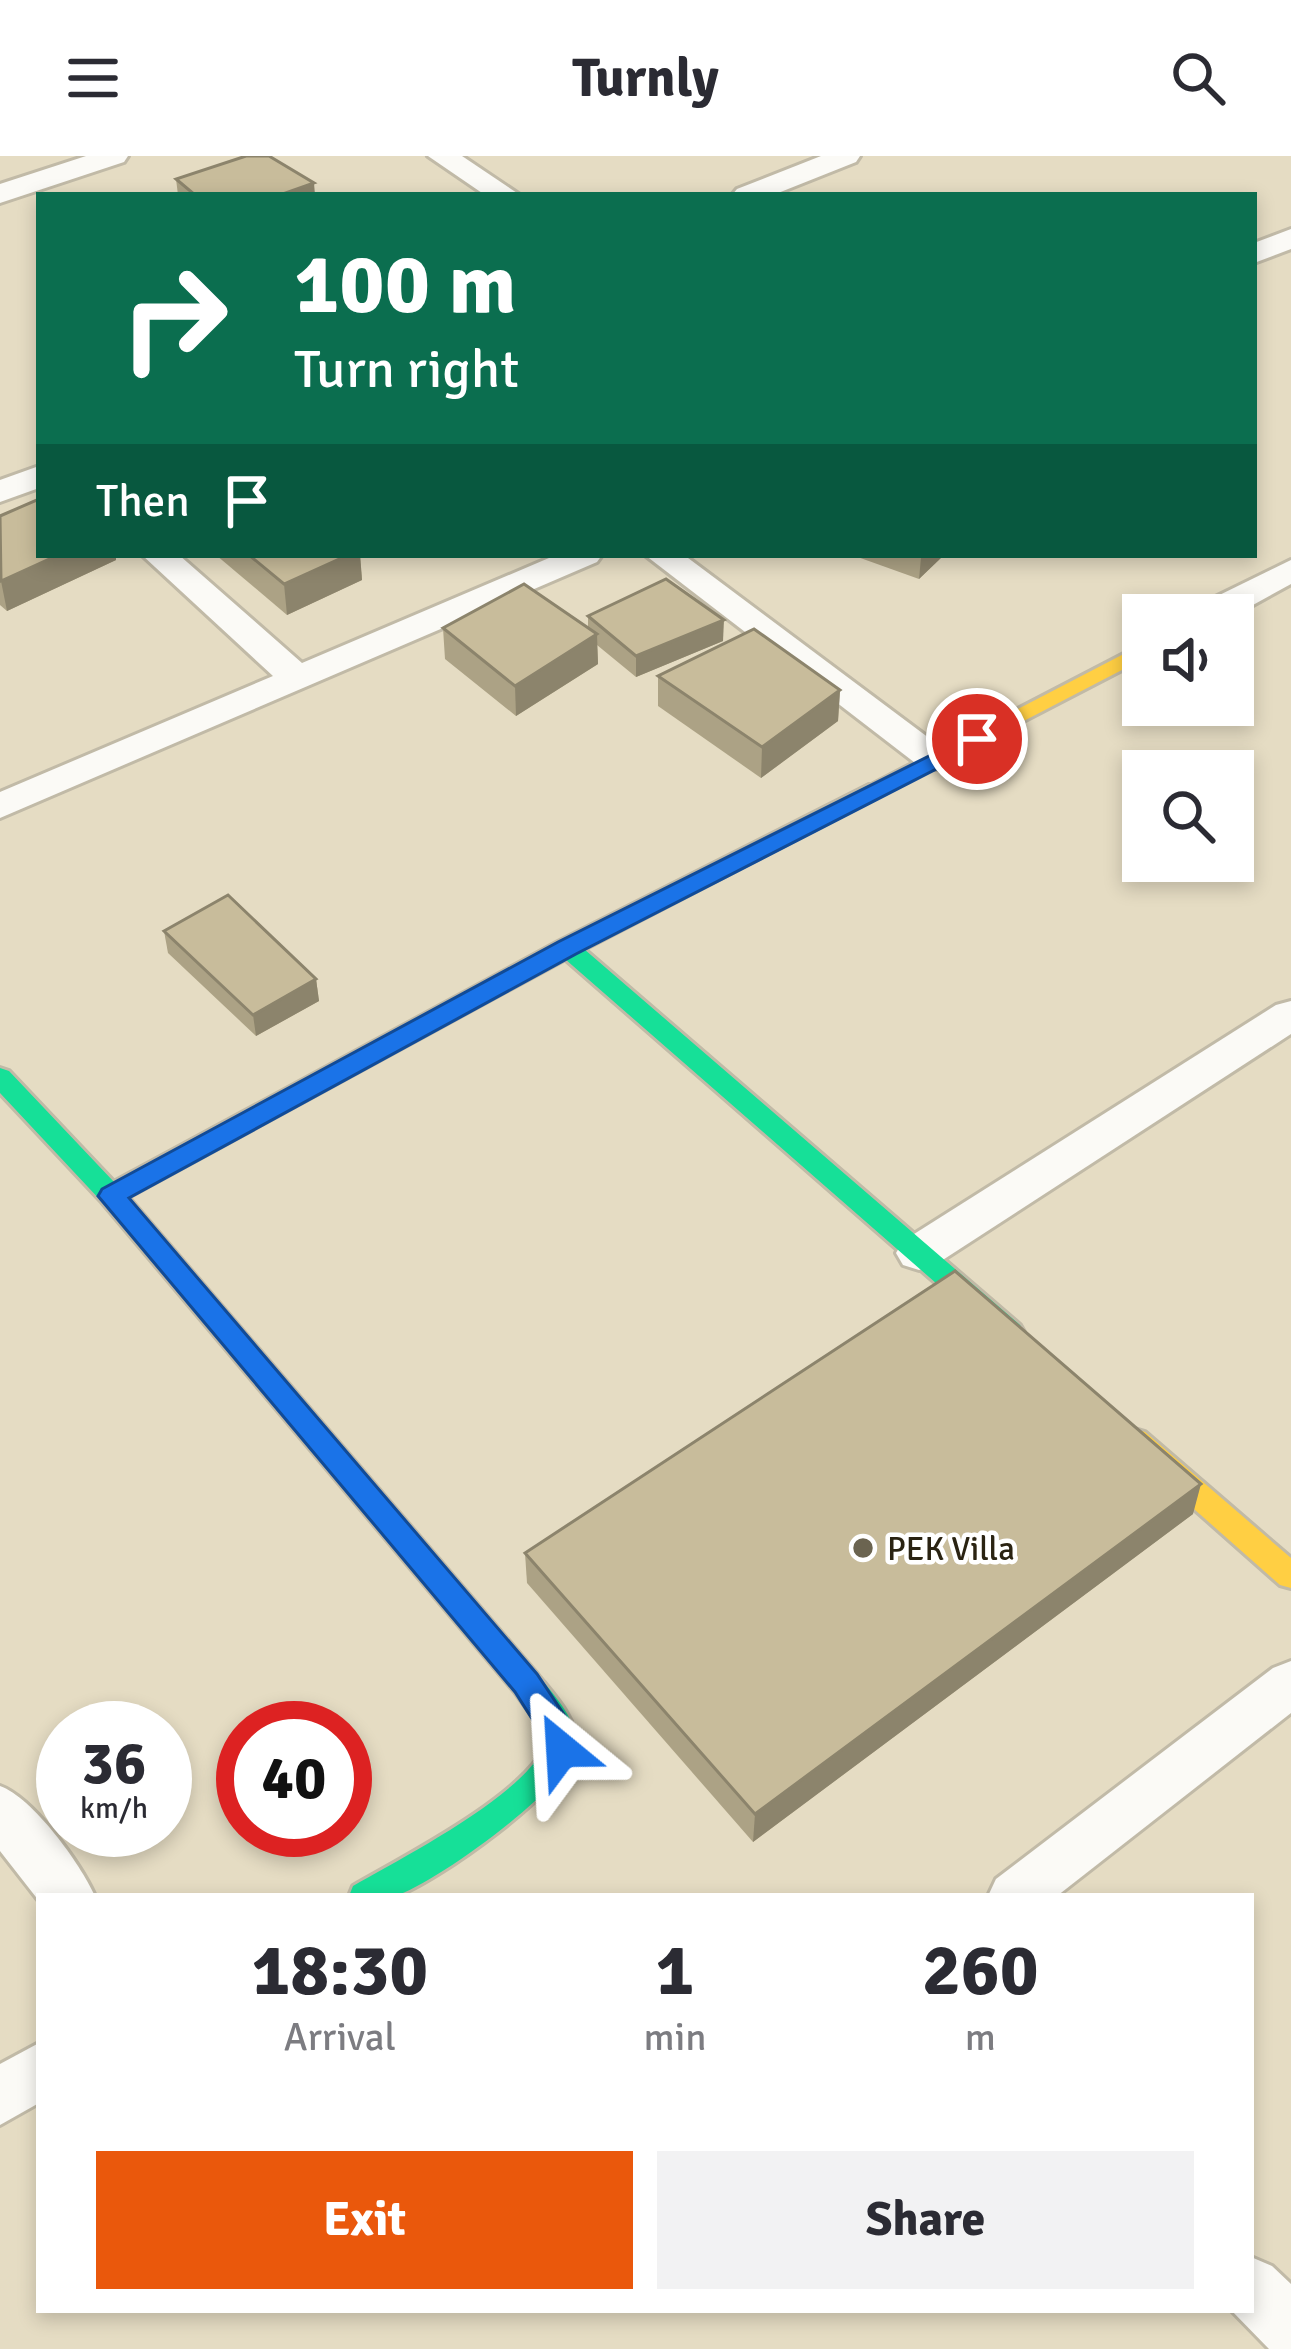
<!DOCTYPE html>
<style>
:root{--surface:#fff;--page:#f2f2f3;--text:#2b2b33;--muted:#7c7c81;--accent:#ea580c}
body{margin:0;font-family:Signika,sans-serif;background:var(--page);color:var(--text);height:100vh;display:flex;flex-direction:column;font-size:45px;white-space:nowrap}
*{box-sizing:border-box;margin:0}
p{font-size:39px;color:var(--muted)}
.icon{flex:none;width:66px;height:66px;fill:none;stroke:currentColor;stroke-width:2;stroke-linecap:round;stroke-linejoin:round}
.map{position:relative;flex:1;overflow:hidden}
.drawer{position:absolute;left:36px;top:1737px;width:1218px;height:420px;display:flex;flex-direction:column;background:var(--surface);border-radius:0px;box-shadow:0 6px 18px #0003}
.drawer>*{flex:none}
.top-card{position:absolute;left:36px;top:36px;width:1221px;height:366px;border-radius:0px;box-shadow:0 6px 18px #0003;background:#0b6e4f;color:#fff;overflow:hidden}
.buttons{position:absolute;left:1122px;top:438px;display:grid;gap:24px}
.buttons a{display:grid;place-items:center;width:132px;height:132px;border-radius:0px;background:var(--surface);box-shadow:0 6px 18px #0003;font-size:60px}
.speed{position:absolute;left:36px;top:1545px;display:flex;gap:24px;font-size:60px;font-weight:700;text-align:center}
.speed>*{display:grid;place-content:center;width:156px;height:156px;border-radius:50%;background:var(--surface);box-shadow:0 6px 18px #0003;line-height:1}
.speed small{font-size:30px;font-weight:400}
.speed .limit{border:18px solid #d22;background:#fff;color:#111}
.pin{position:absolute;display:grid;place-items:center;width:102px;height:102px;color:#fff;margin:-51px;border:6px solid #fff;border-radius:50%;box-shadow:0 3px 12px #0007}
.me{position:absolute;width:132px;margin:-66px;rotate:333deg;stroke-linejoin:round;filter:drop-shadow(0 0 9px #0008)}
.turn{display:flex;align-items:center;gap:42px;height:252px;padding:0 60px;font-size:54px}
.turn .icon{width:156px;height:156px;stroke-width:2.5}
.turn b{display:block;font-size:84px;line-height:102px}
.then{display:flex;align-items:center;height:114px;padding:0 60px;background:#0003;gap:24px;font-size:45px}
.eta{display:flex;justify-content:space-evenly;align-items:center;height:204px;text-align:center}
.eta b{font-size:72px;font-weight:700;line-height:84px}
.cta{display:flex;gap:24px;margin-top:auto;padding:24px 60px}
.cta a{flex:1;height:138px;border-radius:0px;background:var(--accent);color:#fff;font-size:48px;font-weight:700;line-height:138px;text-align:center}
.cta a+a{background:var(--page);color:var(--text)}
header{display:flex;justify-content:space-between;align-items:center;height:156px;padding:0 60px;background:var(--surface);font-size:54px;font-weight:700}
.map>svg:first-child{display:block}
</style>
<header><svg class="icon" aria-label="menu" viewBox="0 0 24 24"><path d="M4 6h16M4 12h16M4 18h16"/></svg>Turnly<svg class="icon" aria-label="search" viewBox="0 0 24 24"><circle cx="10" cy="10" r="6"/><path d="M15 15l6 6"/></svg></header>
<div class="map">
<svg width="1291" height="2193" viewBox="0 0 1291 2193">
<rect width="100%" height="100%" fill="#e5dcc3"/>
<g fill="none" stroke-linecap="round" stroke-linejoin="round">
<g stroke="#c1baa7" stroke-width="6">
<g id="street">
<path d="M86,0H128L124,6L0,47V28Z"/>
<path d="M428,0H462L520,39H485Z"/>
<path d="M821,0H860L856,6L773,39H732L737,33Z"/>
<path d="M1291,73V93L1254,107V87Z"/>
<path d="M39,310V332L0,346V324Z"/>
<path d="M142,399H179L302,507L556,399H602L597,406L0,662V636L273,520Z"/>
<path d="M645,399H684L949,597L955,605L949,613H923Z"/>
<path d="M1291,404V428L1233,460L1190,459L1195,451Z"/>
<path d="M1291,845V878L935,1109L919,1114L903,1109L896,1097L903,1085L1276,849Z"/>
<path d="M1291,1505V1557L1057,1740H988L996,1723L1273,1512Z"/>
<path d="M0,1630C33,1642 80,1707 95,1740H39V1745L0,1695Z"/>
<path d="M39,1887V1947L0,1969V1908Z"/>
<path d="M1251,2101L1272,2110L1291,2128V2193H1269L1231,2154H1251Z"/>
</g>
</g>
<g stroke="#c1baa7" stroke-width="6">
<path id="fast" d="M869,629L880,636L877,641L584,793L1020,1169L1024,1176L1020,1183H1000L565,803L128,1041L537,1518C551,1536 579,1564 576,1590C572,1630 433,1729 395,1740C382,1744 362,1740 349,1740L353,1730C403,1701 519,1642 544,1592L542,1573L515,1536L102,1046L0,937V912L9,915L114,1026L558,786Z"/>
</g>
<g stroke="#c1baa7" stroke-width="6">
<g id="slow">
<path d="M1143,488V503L877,641L869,643L858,636Z"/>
<path d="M1135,1273L1145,1276L1291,1402V1432L1280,1429L1125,1292L1121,1284L1125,1276Z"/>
</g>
</g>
<use href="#street" fill="#fbfaf6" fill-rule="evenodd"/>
<use href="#fast" fill="#16e098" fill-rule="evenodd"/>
<use href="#slow" fill="#ffcf43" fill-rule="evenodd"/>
</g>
<g fill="#aca285">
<path d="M176,23L315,39H178Z"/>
<path d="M0,360L39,399H116V404L7,455L0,449Z"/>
<path d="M216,399H360L362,424L287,459Z"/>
<path d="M852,399H944L919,423Z"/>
<path d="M588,460L723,485L636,521L597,489L598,508L516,560L445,503L443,472H588Z"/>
<path d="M658,520L840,534L838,565L761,622L658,550Z"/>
<path d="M164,775L316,823L319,845L256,880L168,797Z"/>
<path d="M1193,1358L753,1686L527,1427L525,1397Z"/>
</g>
<g fill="#8c846c">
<path d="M314,27L315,39H280Z"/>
<path d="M58,399H116V404L7,455L1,425Z"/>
<path d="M348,399H360L362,424L287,459L284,428Z"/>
<path d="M924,399H944L919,423L921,402Z"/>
<path d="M724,464L723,485L636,521V500Z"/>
<path d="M597,478L598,508L516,560L515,530Z"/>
<path d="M840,534L838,565L761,622L762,591Z"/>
<path d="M316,823L319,845L256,880L253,859Z"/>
<path d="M1201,1328L1193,1358L753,1686L755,1658Z"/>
</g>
<g fill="#c8bc9b" stroke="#8c846c" stroke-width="3">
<path d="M246,0H269L314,27L280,39H195L176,23Z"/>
<path d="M39,343V399H58L1,425L0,360Z"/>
<path d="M249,399H348L284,428Z"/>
<path d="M666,423L724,464L636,500L588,460Z"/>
<path d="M524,428L597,478L515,530L443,472Z"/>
<path d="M754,473L840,534L762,591L658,520Z"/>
<path d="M228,739L316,823L253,859L164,775Z"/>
<path d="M955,1115L1201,1328L755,1658L525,1397Z"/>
</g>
<path fill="#1a73e8" stroke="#114b97" stroke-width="3" d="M977,576L988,583L985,588L576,798L129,1042L537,1518L567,1563L578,1594L573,1603L562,1607L550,1603L541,1577L515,1536L98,1040L102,1033L558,786Z"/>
<circle fill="#6b6450" stroke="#fff" stroke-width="4.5" cx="863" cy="1392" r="12"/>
<g text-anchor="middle" stroke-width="9" stroke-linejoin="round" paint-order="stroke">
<g font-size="33" fill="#2a2312" stroke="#fff" text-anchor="start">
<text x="887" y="1404">PEK Villa</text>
</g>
</g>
</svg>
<div class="buttons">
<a><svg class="icon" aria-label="sound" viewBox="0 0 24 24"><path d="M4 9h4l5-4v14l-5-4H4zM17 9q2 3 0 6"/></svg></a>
<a><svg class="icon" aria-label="search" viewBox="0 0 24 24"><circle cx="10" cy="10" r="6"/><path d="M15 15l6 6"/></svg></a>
</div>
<div class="speed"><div>36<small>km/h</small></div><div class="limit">40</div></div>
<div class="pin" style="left:977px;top:583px;background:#d93025"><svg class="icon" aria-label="arrive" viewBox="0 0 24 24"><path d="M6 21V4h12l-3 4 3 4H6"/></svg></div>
<svg class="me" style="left:562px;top:1594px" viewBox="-20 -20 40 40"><path d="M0-17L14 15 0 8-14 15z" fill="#1a73e8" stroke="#fff" stroke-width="4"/></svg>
<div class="top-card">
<div class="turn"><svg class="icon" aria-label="right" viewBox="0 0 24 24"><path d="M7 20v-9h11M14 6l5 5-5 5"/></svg><div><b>100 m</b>Turn right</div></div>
<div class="then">Then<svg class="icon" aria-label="arrive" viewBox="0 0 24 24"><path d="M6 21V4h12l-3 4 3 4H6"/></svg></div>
</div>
<section class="drawer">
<div class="eta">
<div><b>18:30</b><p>Arrival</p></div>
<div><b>1</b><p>min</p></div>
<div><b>260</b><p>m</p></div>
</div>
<div class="cta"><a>Exit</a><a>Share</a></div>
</section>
</div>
